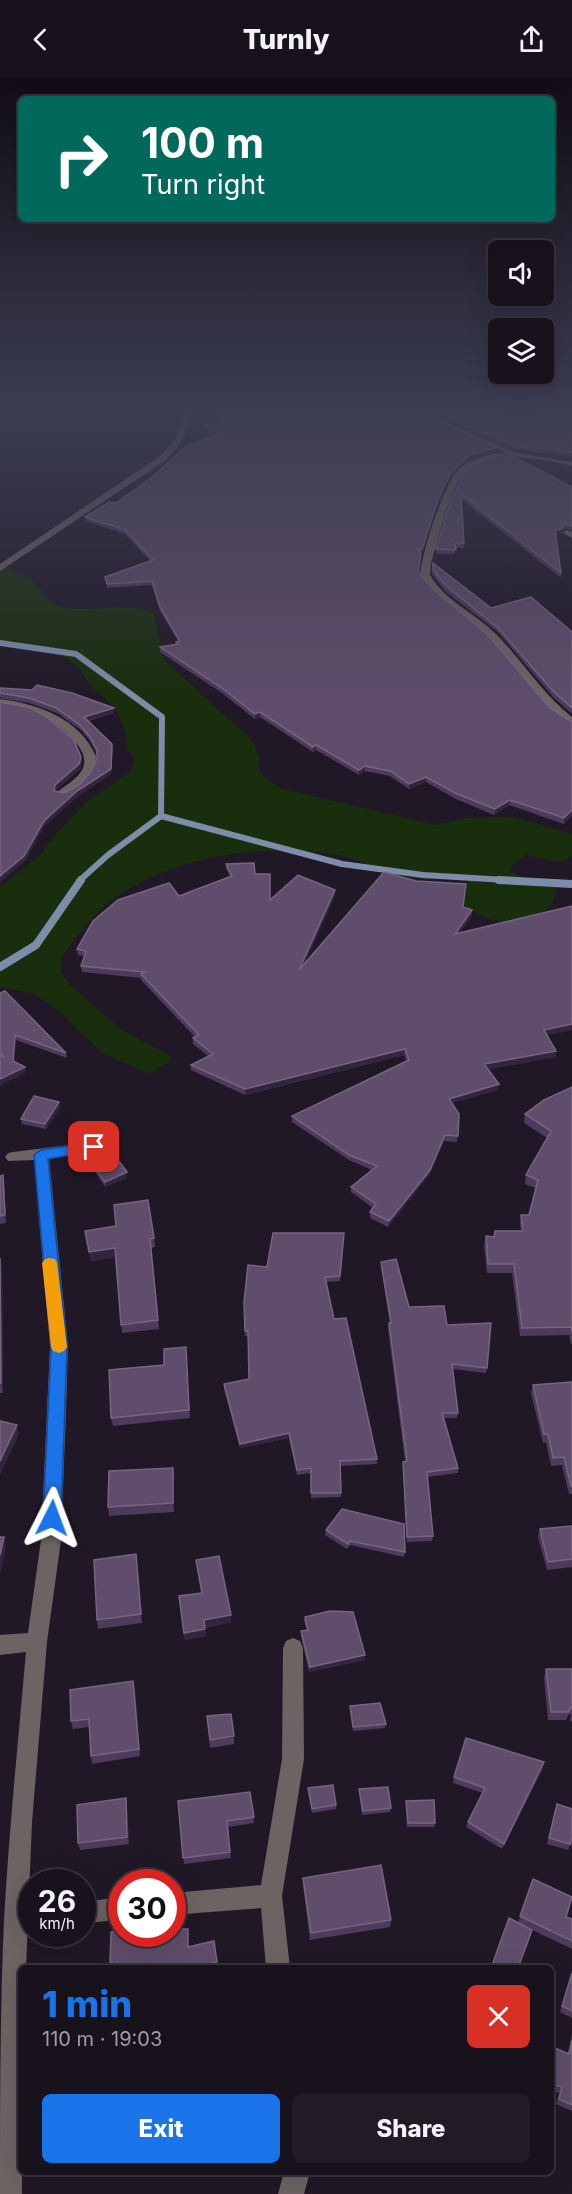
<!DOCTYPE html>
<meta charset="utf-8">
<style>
:root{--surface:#18121c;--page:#211b25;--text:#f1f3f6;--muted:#9f9ea3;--line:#36323b;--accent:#1a73e8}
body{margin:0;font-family:Inter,sans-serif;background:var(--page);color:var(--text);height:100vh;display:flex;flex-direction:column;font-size:22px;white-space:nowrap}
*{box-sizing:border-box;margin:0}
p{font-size:20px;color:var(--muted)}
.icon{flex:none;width:33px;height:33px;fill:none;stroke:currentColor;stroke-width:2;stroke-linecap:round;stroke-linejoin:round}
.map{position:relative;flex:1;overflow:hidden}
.details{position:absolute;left:18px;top:1887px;width:536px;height:210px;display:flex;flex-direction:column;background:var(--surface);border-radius:9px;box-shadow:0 6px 24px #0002,0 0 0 2px var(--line)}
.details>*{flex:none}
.top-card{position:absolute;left:18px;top:18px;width:537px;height:126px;border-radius:9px;box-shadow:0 6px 24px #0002,0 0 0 2px var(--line);background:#00695c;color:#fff;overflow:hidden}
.tools{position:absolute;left:488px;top:162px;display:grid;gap:12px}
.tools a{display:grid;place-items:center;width:66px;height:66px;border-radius:9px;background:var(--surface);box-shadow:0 6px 24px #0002,0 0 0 2px var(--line);font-size:30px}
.speed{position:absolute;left:18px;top:1791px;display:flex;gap:12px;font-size:30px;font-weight:700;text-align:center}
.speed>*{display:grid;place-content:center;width:78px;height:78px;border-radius:50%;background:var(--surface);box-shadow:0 6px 24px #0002,0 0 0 2px var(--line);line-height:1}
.speed small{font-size:15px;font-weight:400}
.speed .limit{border:9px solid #d22;background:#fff;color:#111}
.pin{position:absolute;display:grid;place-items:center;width:51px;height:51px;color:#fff;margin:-26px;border-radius:12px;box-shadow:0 3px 9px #0006}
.me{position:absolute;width:66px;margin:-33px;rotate:3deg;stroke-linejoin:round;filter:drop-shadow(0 0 4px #0008)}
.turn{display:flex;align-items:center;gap:21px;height:126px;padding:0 24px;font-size:27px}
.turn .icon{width:78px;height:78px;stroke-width:2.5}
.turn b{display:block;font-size:42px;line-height:51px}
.round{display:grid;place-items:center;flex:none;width:63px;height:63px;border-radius:9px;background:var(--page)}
.head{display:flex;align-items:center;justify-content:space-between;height:102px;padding:0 24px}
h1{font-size:36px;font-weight:800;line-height:45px;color:var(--accent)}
.action{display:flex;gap:12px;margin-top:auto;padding:12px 24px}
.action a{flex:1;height:69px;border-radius:9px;background:var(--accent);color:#fff;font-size:24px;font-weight:800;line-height:69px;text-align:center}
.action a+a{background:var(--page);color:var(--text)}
header{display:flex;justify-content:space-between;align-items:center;height:78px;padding:0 24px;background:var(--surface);font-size:27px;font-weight:800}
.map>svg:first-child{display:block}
</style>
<header><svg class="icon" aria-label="back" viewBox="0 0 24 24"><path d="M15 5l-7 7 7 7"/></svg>Turnly<svg class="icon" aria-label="share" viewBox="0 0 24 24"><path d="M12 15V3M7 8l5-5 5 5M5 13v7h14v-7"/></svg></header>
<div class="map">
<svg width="572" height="2116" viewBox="0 0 572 2116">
<rect width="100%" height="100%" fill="#201826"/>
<path fill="#192e0c" d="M3,489C11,492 21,495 29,500C42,510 46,525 63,529C92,536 126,522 154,535L164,582L251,661C269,689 243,689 283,711L436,747L465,740L514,739L572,756V778L564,783H553L527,777L511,787L510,793L521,799L556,807C559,838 519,848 495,842C484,840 474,834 464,829L468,802C449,801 428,802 409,800C385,796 363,782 339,777C262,764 162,778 101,831C86,845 72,864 61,881L62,895L71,908L119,950L169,977L172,982L149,996L102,975L58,932L32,915L0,909V809L39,778L57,755L86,724L130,694L135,681L127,671L125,652L115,629L91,609L78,588L64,579L0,562V491Z"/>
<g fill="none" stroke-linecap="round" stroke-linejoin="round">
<g stroke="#7d8ca8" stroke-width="6">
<path d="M0,565L76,576L162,639L161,738L342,786L423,797L524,803"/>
<path d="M79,803L108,777L161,738"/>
</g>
<g stroke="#7d8ca8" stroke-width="8">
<path d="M499,802L572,806"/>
<path d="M0,889L36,867L81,802"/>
</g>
<g fill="#6d6363" fill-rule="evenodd">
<path d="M183,328H191C191,351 182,365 166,382L0,493V486L160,378C175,363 183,350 183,328Z"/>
<path d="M401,328H411L517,375L572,384V388C543,381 483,369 462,398C446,422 440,457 431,485L430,497C445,523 475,535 496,556C523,583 542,616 572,639V647C543,638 511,582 489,560C467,537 437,525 420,497C422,475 443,408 458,392C470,380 489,376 505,375Z"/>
<path d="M567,452L572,454V460L563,455Z"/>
<path d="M0,621C38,626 79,640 96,678C96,695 75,721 57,718V714C65,708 77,701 82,692C95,670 50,639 32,633C22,629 11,629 0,627Z"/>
<path d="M94,1064L99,1065L102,1069L99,1073L49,1080L68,1268L66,1334L61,1462L47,1564L32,1744L26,1890H21L22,2116H0C0,2025 0,1933 4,1842C9,1753 18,1664 26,1574L0,1577V1557L28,1555L41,1462L50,1268L34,1082L8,1083L5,1079L8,1075L13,1074Z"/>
<path d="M293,1560L300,1563L303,1570L304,1681L282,1818L290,1890H266L261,1830L172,1837V1815L261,1807L282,1681L283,1570L286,1563Z"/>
<path d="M122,1819V1841L82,1846V1824Z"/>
<path d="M284,2094H310L304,2116H278Z"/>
</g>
</g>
<g fill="#4e3a5a">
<path d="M206,328H405L496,374L467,382L450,399L438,426L421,476L419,494L434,512L549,629L572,644V737L564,746L509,727L494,737L456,721L426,704L409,711L390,698L365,693L359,697L316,672L313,674L260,639L255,641L222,615L160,574V569L176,567V564L178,563L160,533L152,507L107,510L106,503L105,499L150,483L125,456L86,443L85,439L116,425L218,356L204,352V347L224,343L208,331Z"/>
<path d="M416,328H572V378L513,371Z"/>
<path d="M464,395L572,409V453L566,450L561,456H556L561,495V500L461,421L464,470H455V476H436V471Z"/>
<path d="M433,485L491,530L572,554V636L553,619L498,554L445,513L432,496Z"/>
<path d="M0,610L114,630V635L88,643L113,670L111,696L78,718L44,748L25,783L0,804V624L81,679L82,683L80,691L56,712L55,713L64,715L78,708L90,695L97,680V676L90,663L81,652L57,635L29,625L0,620Z"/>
<path d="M226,786L255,796L270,822L335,812V817L304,887L463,829L472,832V838L459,855L572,952L547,957L556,973V979L488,991L498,1012L452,1025L459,1036L457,1064L444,1063L429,1097L388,1149L370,1140V1134L373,1130L351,1114V1109L372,1092L349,1082L292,1044V1038L406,983L404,977L245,1017L191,992V987L208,978L193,966V960L195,959L141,902V900L82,894L81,888L85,878L78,877L77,871L179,818L230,798L226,791Z"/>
<path d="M0,915L66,975L67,980L16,962L14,984L25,989L26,994L0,1007Z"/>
<path d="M572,1009V1266H571L569,1257L520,1258L512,1195H487L484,1167L486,1158L494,1159L521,1153L520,1145L521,1137H529L536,1110L525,1106L526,1097L547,1060L524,1045L525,1036Z"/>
<path d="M59,1024L60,1029L46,1051L22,1046L21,1041Z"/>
<path d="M90,1083L127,1100L105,1109L91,1088Z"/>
<path d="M3,1097L4,1105L6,1145L0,1146V1098Z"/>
<path d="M85,1153L154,1160L155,1169L151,1170L159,1251L122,1255L115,1179L91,1183Z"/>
<path d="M344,1155L340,1203L326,1204L334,1241L377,1381V1386L340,1388L341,1419L311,1420V1395L297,1397L289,1360L240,1370L224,1311V1306L249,1301L248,1258H245L244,1224L267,1189Z"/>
<path d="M0,1180L2,1189L3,1315H0Z"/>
<path d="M381,1184L409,1229L447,1247L487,1290L486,1295L453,1291L458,1335L457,1340H444L458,1390V1395L427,1399L433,1458L432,1463L407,1464L403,1389V1384L405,1383L388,1250L389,1245H390L381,1189Z"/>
<path d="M186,1269L190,1340L113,1348L111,1340Z"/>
<path d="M572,1304V1416H569L562,1387L551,1388L546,1364L543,1365L531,1315L533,1307Z"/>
<path d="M174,1399V1434L109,1438L108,1429Z"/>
<path d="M572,1448V1489L547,1492L538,1459L540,1451Z"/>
<path d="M326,1452L405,1474L404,1479L350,1467L347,1471L325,1457Z"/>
<path d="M136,1476L142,1545L98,1551L97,1542Z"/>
<path d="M196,1482L231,1544L205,1550L206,1558L185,1562L180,1526L202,1515Z"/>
<path d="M305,1539L365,1577V1582L309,1594L301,1558V1553L307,1552L304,1543Z"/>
<path d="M546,1591H572V1643H570L571,1637L569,1636L566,1642H548L544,1599Z"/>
<path d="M135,1611L140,1678L92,1686L91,1678L89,1649L73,1651L71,1643Z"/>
<path d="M350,1628L386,1646L385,1650L353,1653Z"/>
<path d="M207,1638L234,1658V1666L210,1670Z"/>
<path d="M543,1690L502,1771L466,1749L468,1744L483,1715L453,1705L454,1699Z"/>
<path d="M308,1710L336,1727V1731L312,1735Z"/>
<path d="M359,1711L391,1730L390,1734L362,1737L359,1716Z"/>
<path d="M126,1720L127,1728L129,1766L80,1772L78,1765Z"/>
<path d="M178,1723L254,1739V1745L228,1749L231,1780L184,1786Z"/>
<path d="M406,1723L435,1745L434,1749H407Z"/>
<path d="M572,1731V1768L570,1767L568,1772L547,1766L555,1733Z"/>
<path d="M303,1800L391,1842L390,1849L310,1862L303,1807Z"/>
<path d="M533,1801L566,1839L572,1841V1871L518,1845Z"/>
<path d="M572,1892V1940L560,1934Z"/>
<path d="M572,1956V2033L556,2026L559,2015L550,2011V1968L568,1975Z"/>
</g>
<g fill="#34253f">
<path d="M497,369L496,374L467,382L450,399L438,426L422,476V471L438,421L451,395L468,378Z"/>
<path d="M566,446V450L561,456L555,457V452Z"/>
<path d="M114,630V635L85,643L84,639Z"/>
<path d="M260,634V639L255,641V636Z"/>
<path d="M112,666L111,696L78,718L44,748L25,783L0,804V798L44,743L77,713Z"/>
<path d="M316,667V672L313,674V669Z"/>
<path d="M81,679L82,683L80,691L56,712L55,718L54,713L55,707Z"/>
<path d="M365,688V693L359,697V692Z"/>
<path d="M426,699V704L409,711V706Z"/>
<path d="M510,722L509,727L494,737L495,731Z"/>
<path d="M572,732L571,737L564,746V740Z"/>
<path d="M335,812V817L299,898V892Z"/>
<path d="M472,832V838L455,862V856Z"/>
<path d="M572,946V952L543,958L544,952Z"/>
<path d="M15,957L16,962L14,988L13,983Z"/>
<path d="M405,971L404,977L245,1017V1011Z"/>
<path d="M556,973V979L483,992L484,986Z"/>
<path d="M25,989L26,994L0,1007V1001Z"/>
<path d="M499,1006L498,1012L448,1026L449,1021Z"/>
<path d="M59,1024L60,1029L46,1051L45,1046Z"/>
<path d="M445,1057L444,1063L429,1097L388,1149L389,1143Z"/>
<path d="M127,1094V1100L105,1109V1104Z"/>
<path d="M3,1097L4,1105L6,1145L5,1137Z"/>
<path d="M115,1170L116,1179L91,1183L89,1174Z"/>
<path d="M0,1180L2,1189L3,1315L1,1305Z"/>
<path d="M17,1347L19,1356L0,1397V1383Z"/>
<path d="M289,1355V1360L240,1370V1366Z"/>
<path d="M173,1390L174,1399V1434L173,1425Z"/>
<path d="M4,1459L6,1468L0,1497V1477Z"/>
<path d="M231,1537V1544L204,1550V1542Z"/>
<path d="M205,1551L206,1558L185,1562L184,1555Z"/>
<path d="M365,1577V1582L309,1594L310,1589Z"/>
<path d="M133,1603L135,1611L140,1678L139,1671Z"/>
<path d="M544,1684L543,1690L502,1771L504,1766Z"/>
<path d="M126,1720L127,1728L129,1766L127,1759Z"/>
<path d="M217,1884V1890H193Z"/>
</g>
<g fill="#5f4d6b" stroke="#766580" stroke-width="1.5">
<path d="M209,328H405L497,369L468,378L451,395L438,421L422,471H417L421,475L418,494L434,512L488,557L549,629L572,644V732L564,740L510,722L495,731L457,716L426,699L409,706L390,693L365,688L359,692L316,667L313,669L260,634L255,636L222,610L160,569L178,566L176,564L180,563L160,529L152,503L107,506L105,499L153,482L125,452L85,439L109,424L116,425L151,400L186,369L224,353L204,347L228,343Z"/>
<path d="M426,328H572V374L513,367Z"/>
<path d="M512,378L572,409V448L566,446L561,451L555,452L561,495L461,416L464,465H455L456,472L436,471L450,425L464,395L473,387L485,381Z"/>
<path d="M433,485L491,530L531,519L572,554V630L554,614L498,550L446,508L433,492Z"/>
<path d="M37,607L72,615L114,630L84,639L112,666L111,691L77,713L44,743L24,778L0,798V624L31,630L47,639L74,662L81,679L79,686L55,707L54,713L64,715L78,708L90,695L97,680V672L90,659L80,647L56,630L29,620L0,615V610L32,612Z"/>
<path d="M254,785L255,796H270V822L298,797L335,812L299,892L384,794L416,803L466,806L463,829L472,832L455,856L572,828V946L544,952L556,973L484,986L499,1006L449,1021L459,1036L458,1058L445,1057L430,1092L389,1143L370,1134L376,1126L351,1109L377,1088L349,1077L292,1038L409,982L405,971L245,1011L191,987L213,976L193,960L199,957L141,896L145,894L81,888L86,873L77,871L93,843L118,822L169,805L179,818L232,798L226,786Z"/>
<path d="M5,913L66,975L15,957L13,983L25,989L0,1001V977L4,979L0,974V915Z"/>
<path d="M572,1009V1255L571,1249L522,1250L514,1186H488L486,1158L494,1159L495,1153H523L521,1137H529L538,1102L526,1097L551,1053L525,1036L544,1022Z"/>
<path d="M34,1018L59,1024L45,1046L21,1041Z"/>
<path d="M112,1074L127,1094L105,1104L90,1083Z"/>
<path d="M3,1097L5,1137L0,1138V1098Z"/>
<path d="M148,1122L154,1160L150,1161L158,1242L121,1247L115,1170L89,1174L85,1153L116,1148L114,1127Z"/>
<path d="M273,1155H344L340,1198L325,1199L334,1241L346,1240L377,1381L340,1383L341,1415H311V1390L297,1392L289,1355L240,1366L224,1306L249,1301L248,1253H245L244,1224L248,1187L267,1189Z"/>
<path d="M0,1180L1,1305H0Z"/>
<path d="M396,1181L409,1229L444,1228L447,1247L491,1245L487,1290L452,1286L458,1335H442L458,1390L427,1394L433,1458L407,1459L403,1384L407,1383L389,1245H391L381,1184Z"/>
<path d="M186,1269L189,1332L111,1340L109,1292L164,1287V1271Z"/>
<path d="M572,1304V1408H571L564,1379L553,1380L548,1356H544L533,1307Z"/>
<path d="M0,1343L17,1347L0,1383Z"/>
<path d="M173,1390V1425L108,1429L109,1393Z"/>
<path d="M342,1431L404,1446L405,1474L350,1463L348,1466L326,1452Z"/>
<path d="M572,1448V1481L548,1484L540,1451Z"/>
<path d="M0,1459H4L0,1477Z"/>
<path d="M136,1476L141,1536L97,1542L94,1482Z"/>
<path d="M219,1478L231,1537L204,1542L205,1551L184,1555L179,1518L202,1515L196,1482Z"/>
<path d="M330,1533L353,1534L365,1577L310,1589L301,1553L308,1552L305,1539Z"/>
<path d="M546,1591H572V1628L568,1634H551Z"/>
<path d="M133,1603L139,1671L91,1678L89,1641L71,1643L70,1612Z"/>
<path d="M380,1625L386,1646L353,1649L350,1628Z"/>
<path d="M231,1636L234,1658L210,1662L207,1638Z"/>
<path d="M466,1660L544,1684L504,1766L468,1744L485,1710L454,1699Z"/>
<path d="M333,1707L336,1727L312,1731L308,1710Z"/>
<path d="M388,1709L391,1730L363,1733L359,1711Z"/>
<path d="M250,1714L254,1739L227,1743L230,1774L183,1780L178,1723Z"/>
<path d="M126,1720L127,1759L78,1765L77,1727Z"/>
<path d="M434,1722L435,1745H408L406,1723Z"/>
<path d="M557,1726L572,1731V1761H571L570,1766L549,1760Z"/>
<path d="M381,1787L391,1842L311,1855L303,1800Z"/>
<path d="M533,1801L572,1819L566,1839L572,1841V1863L520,1838Z"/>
<path d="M509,1840L532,1852L518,1890H491Z"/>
<path d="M172,1851H188V1869L214,1863L217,1884L193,1890H113L112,1884H110L111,1854L122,1853V1856H172Z"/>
<path d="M572,1895V1933L562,1928Z"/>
<path d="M572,1962V2027L559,2021L562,2009L550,2005V1968L569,1976Z"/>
</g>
<linearGradient id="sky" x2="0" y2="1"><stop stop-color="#120d15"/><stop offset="0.53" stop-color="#3c3d52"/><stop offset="1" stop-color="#3c3d52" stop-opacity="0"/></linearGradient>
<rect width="572" height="624" fill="url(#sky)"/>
<path fill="#1a73e8" stroke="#114b97" stroke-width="1.5" d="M94,1064L99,1065L101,1069L99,1072L48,1081L67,1268L61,1440L58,1446L52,1448L46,1446L43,1440L51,1268L34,1077L41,1072Z"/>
<path fill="#f59e0b" d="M50,1180L55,1181L57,1185L67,1269L64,1273L59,1275L53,1273L51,1269L42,1185L45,1181Z"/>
</svg>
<div class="tools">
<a><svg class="icon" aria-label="sound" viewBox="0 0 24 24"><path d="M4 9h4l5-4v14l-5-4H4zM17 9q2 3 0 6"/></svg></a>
<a><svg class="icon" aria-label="layers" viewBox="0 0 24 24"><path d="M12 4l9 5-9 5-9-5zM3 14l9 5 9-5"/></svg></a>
</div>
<div class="speed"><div>26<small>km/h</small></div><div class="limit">30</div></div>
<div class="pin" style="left:94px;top:1069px;background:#d93025"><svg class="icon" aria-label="arrive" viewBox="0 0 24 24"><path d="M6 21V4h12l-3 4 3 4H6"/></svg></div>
<svg class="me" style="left:52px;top:1440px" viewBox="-20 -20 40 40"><path d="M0-17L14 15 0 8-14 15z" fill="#1a73e8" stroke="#fff" stroke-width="4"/></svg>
<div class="top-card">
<div class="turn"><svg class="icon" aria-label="right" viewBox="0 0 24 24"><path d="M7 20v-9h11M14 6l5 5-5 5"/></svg><div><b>100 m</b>Turn right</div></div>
</div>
<section class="details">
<div class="head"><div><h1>1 min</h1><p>110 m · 19:03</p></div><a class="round" style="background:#d93025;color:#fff"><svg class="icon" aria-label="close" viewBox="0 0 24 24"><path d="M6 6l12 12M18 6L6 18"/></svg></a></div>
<div class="action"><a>Exit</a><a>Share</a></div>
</section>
</div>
